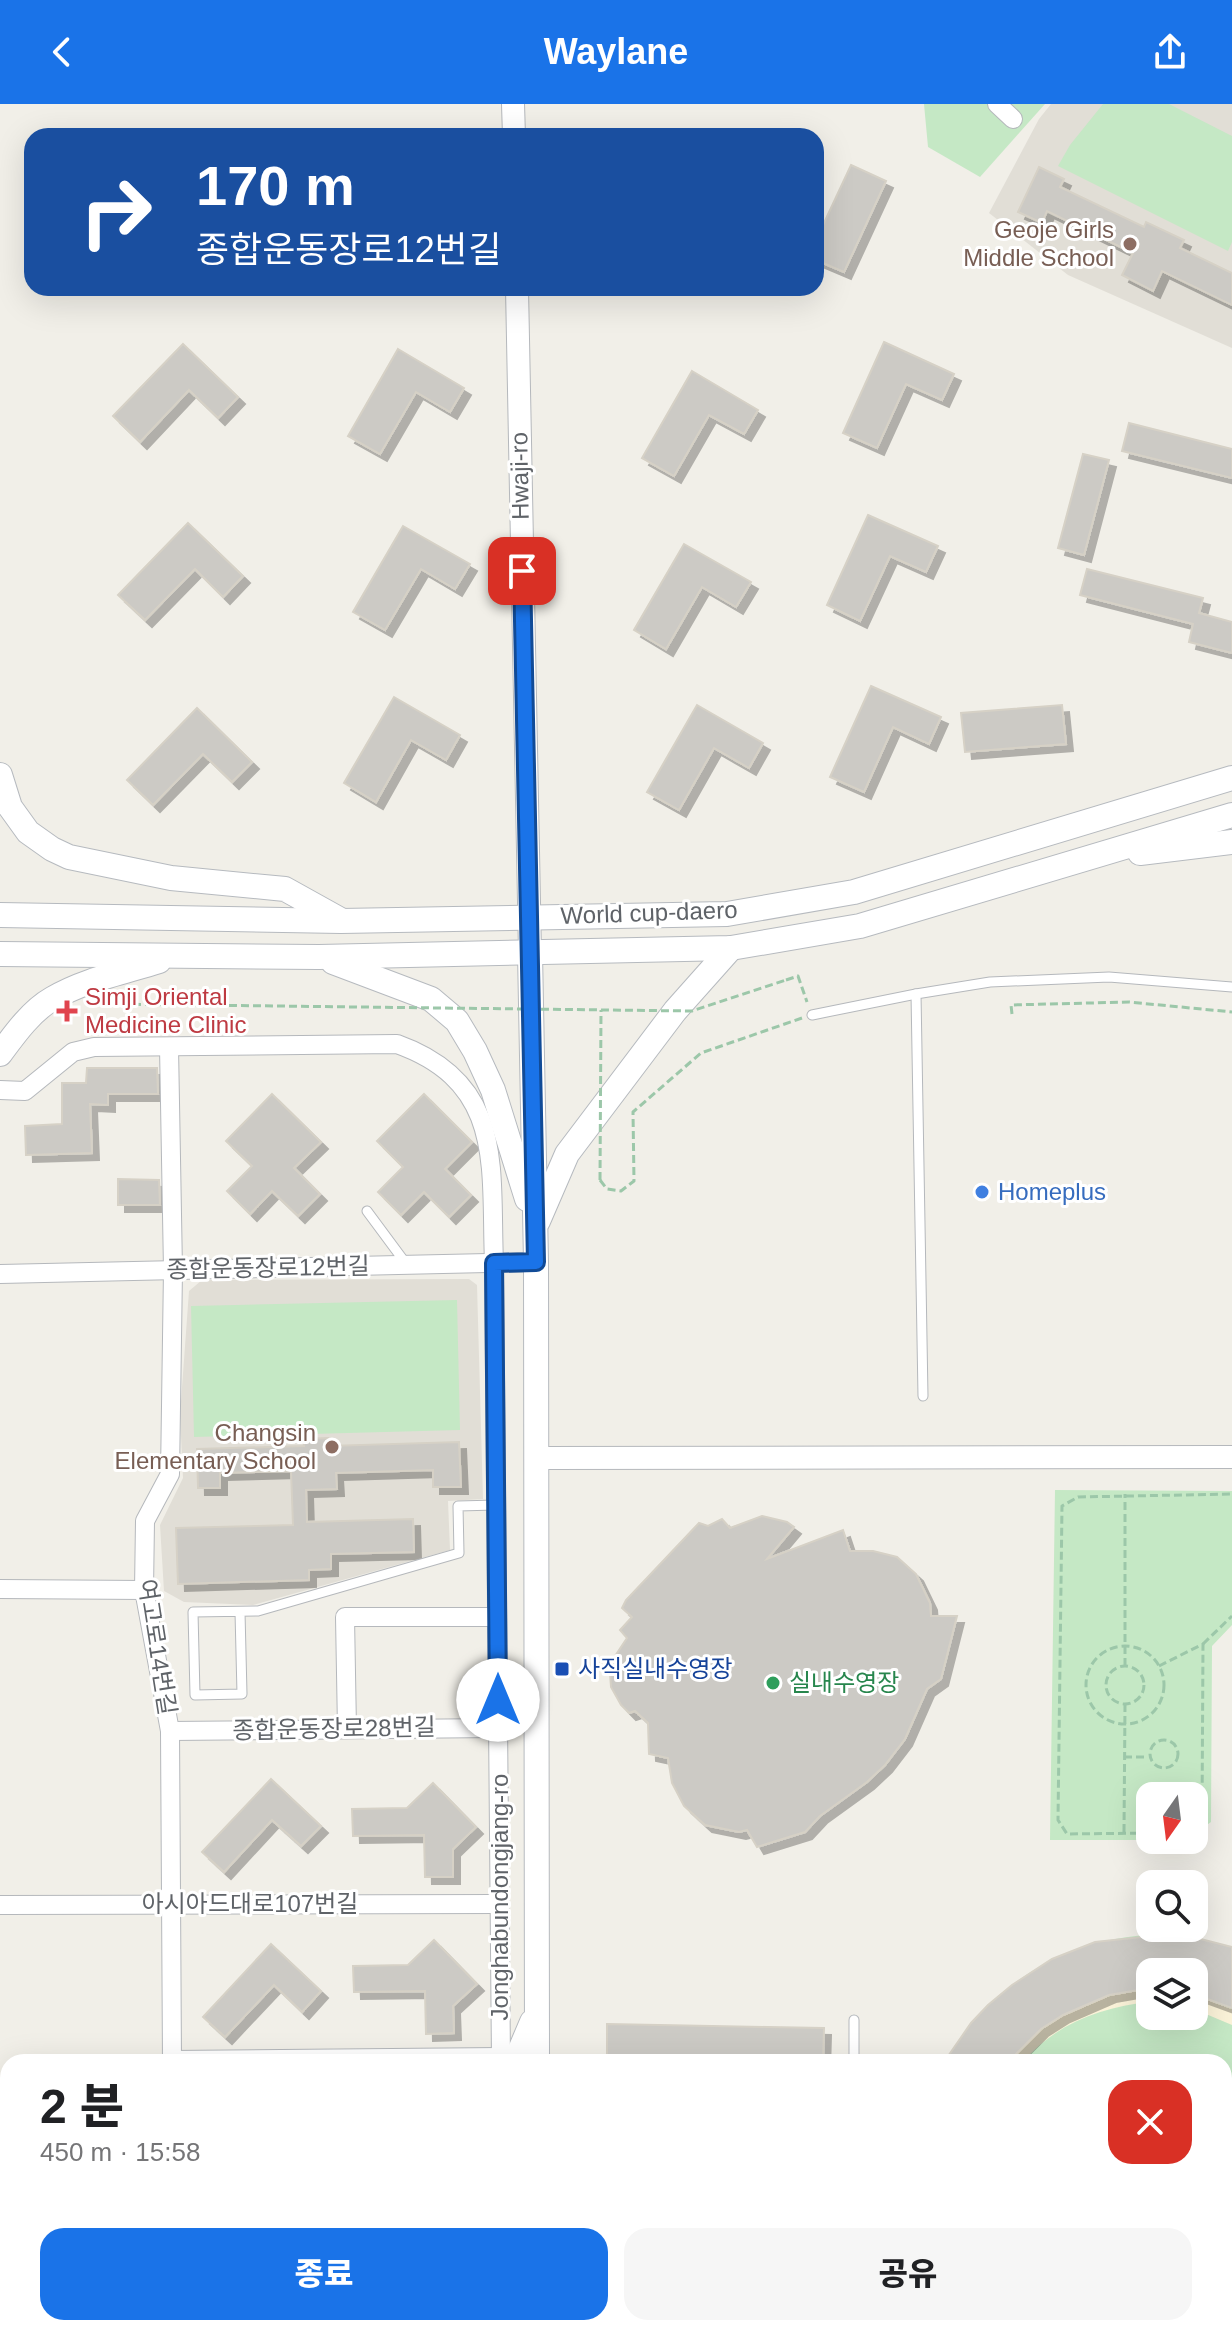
<!DOCTYPE html>
<html lang="ko">
<meta charset="utf-8">
<style>
:root{--surface:#fff;--page:#f6f6f6;--text:#202124;--muted:#757577;--accent:#1a73e8}
body{margin:0;font-family:Helvetica,"Noto Sans KR",sans-serif;background:var(--page);color:var(--text);height:100vh;display:flex;flex-direction:column;font-size:30px;white-space:nowrap}
*{box-sizing:border-box;margin:0}
p{font-size:26px;color:var(--muted)}
.icon{flex:none;width:44px;height:44px;fill:none;stroke:currentColor;stroke-width:2;stroke-linecap:round;stroke-linejoin:round}
.map{position:relative;flex:1;overflow:hidden}
.sheet{position:absolute;left:0px;top:1950px;width:1232px;height:282px;display:flex;flex-direction:column;background:var(--surface);border-radius:24px 24px 0 0;box-shadow:0 8px 32px #0002}
.sheet>*{flex:none}
.hud{position:absolute;left:24px;top:24px;width:800px;height:168px;border-radius:24px;box-shadow:0 8px 32px #0002;background:#1a4fa0;color:#fff;overflow:hidden}
.needle{width:52px;rotate:194deg}
.tools{position:absolute;left:1136px;top:1678px;display:grid;gap:16px}
.tools a{display:grid;place-items:center;width:72px;height:72px;border-radius:16px;background:var(--surface);box-shadow:0 8px 32px #0002;font-size:40px}
.pin{position:absolute;display:grid;place-items:center;width:68px;height:68px;color:#fff;margin:-34px;border-radius:16px;box-shadow:0 4px 12px #0006}
.me{position:absolute;width:88px;margin:-44px;rotate:0deg;stroke-linejoin:round;filter:drop-shadow(0 0 6px #0008)}
.turn{display:flex;align-items:center;gap:28px;height:168px;padding:0 40px;font-size:36px}
.turn .icon{width:104px;height:104px;stroke-width:2.5}
.turn b{display:block;font-size:56px;line-height:68px}
.round{display:grid;place-items:center;flex:none;width:84px;height:84px;border-radius:24px;background:var(--page)}
.summary{display:flex;align-items:center;justify-content:space-between;height:136px;padding:0 40px}
h1{font-size:48px;font-weight:800;line-height:60px}
.action{display:flex;gap:16px;margin-top:auto;padding:16px 40px}
.action a{flex:1;height:92px;border-radius:24px;background:var(--accent);color:#fff;font-size:32px;font-weight:800;line-height:92px;text-align:center}
.action a+a{background:var(--page);color:var(--text)}
header{display:flex;justify-content:space-between;align-items:center;height:104px;padding:0 40px;background:var(--accent);color:#fff;font-size:36px;font-weight:800}
.map>svg:first-child{display:block}
</style>
<header><svg class="icon" aria-label="back" viewBox="0 0 24 24"><path d="M15 5l-7 7 7 7"/></svg>Waylane<svg class="icon" aria-label="share" viewBox="0 0 24 24"><path d="M12 15V3M7 8l5-5 5 5M5 13v7h14v-7"/></svg></header>
<div class="map">
<svg width="1232" height="2231" viewBox="0 0 1232 2231">
<defs>
<filter id="shadow"><feDropShadow dx="7" dy="7" stdDeviation="0" flood-color="#0004"/></filter>
</defs>
<rect width="100%" height="100%" fill="#f1efe8"/>
<g fill="#e1ded6">
<path d="M1051,0H1232V244L1068,171L989,109L1039,15Z"/>
<path d="M469,1175L477,1181L483,1395L448,1397L450,1446L253,1501L184,1498L164,1487L160,1421L183,1374L180,1311L189,1187L202,1176Z"/>
</g>
<g fill="#c5e8c5" fill-rule="evenodd">
<path d="M924,0H1045L980,73L928,43Z"/>
<path d="M1103,0H1169L1232,32V138L1228,147L1058,62L1070,41Z"/>
<path d="M457,1196L460,1326L194,1333L191,1202Z"/>
<path d="M1055,1386L1232,1387V1521L1212,1542L1211,1718L1194,1730V1692H1150V1736H1186H1050Z"/>
<path d="M1145,1831L1193,1833L1232,1843V2231H953L950,2224H1224V1958H944C993,1883 1054,1839 1145,1831ZM1150,1868H1194V1912H1150Z"/>
</g>
<g fill="#fbf3d9">
<path d="M1150,1884V1898C1101,1903 1055,1920 1023,1958H1008C1043,1915 1095,1889 1150,1884Z"/>
<path d="M1194,1890L1232,1905V1921L1194,1905Z"/>
<path d="M1232,2143V2176L1224,2189V2157Z"/>
</g>
<g fill="#cccac5" stroke="#d6d1c6" stroke-width="2" filter="url(#shadow)">
<path d="M851,61L886,77L844,168L816,156V136Z"/>
<path d="M1039,63L1064,75L1060,83L1144,123L1146,118L1184,136L1180,144L1232,169V201L1162,167L1153,187L1122,171L1133,149L1047,107L1042,119L1018,108Z"/>
<path d="M884,238L954,270L942,296L906,280L877,344L843,329Z"/>
<path d="M183,240L238,293L218,314L189,286L140,338L113,312Z"/>
<path d="M398,245L464,284L450,308L416,288L380,350L348,332Z"/>
<path d="M692,267L758,306L744,330L709,311L674,372L642,354Z"/>
<path d="M1129,319L1232,345V374L1122,347Z"/>
<path d="M1083,350L1109,356L1084,451L1058,444Z"/>
<path d="M868,411L938,442L926,468L890,452L860,517L827,501Z"/>
<path d="M188,419L243,472L223,493L195,465L145,516L118,491Z"/>
<path d="M403,422L470,460L455,485L421,465L385,526L353,508Z"/>
<path d="M684,440L751,478L736,503L702,483L666,545L634,526Z"/>
<path d="M1087,465L1203,494L1199,509L1232,518V549L1189,538L1193,520L1080,491Z"/>
<path d="M871,582L941,613L929,640L893,623L864,688L830,673Z"/>
<path d="M394,593L460,631L446,656L411,636L376,698L344,679Z"/>
<path d="M697,601L763,639L749,664L714,644L679,706L647,688Z"/>
<path d="M1062,601L1066,640L965,648L961,609Z"/>
<path d="M197,604L252,658L232,678L203,650L153,701L127,676Z"/>
<path d="M87,964H157L158,990H108V1001L90,1000L92,1049L26,1051L25,1022L62,1020V979H86Z"/>
<path d="M272,990L321,1038L294,1064L320,1090L298,1112L272,1087L250,1110L227,1087L252,1062L226,1037Z"/>
<path d="M424,990L472,1038L445,1065L471,1091L449,1113L424,1088L401,1111L378,1088L403,1063L377,1037Z"/>
<path d="M118,1075L159,1076L160,1101H118Z"/>
<path d="M328,1334V1342L459,1338L461,1383H433V1366L336,1369L337,1385L306,1386L307,1418L413,1415L414,1448L331,1450V1465L309,1466V1476L178,1480L176,1424L293,1421L291,1367L220,1369V1384H198L197,1345L304,1342L303,1335Z"/>
<path d="M762,1412L787,1418L794,1423L767,1455L843,1426L850,1447H873L897,1453L916,1470L930,1499L931,1512H957L941,1575L927,1585L905,1635L885,1661L867,1678L820,1712L805,1728L757,1743L747,1726L739,1728L705,1721L684,1702L672,1679L668,1654L649,1650L648,1619L635,1607L629,1609L621,1601L611,1583L610,1569L611,1558L627,1534L620,1526L632,1513L622,1504L626,1496L699,1419L708,1422L722,1415L730,1424Z"/>
<path d="M271,1675L321,1722L301,1742L272,1716L224,1768L202,1748Z"/>
<path d="M433,1679L476,1723L453,1745V1773H425L424,1731L353,1732L352,1705L407,1704Z"/>
<path d="M1161,1831L1193,1833L1232,1843V1904L1194,1890V1868H1150V1884L1109,1891L1063,1911L1041,1925L1008,1958H944L971,1919L988,1901L1012,1881L1052,1855L1095,1838Z"/>
<path d="M434,1836L477,1880L453,1902L454,1929L426,1930L425,1887L354,1888L353,1862L408,1861Z"/>
<path d="M271,1840L321,1887L302,1908L274,1881L225,1933L203,1913Z"/>
<path d="M607,1920L824,1924L823,1958H607Z"/>
</g>
<g fill="none" stroke-linecap="round" stroke-linejoin="round">
<g stroke="#b5b8bc" stroke-width="11">
<g id="service">
<path d="M812,911L916,890"/>
<path d="M367,1107L407,1161"/>
<path d="M923,1292L916,890L990,878L1109,873L1232,883"/>
<path d="M240,1508L242,1590L195,1591L193,1508L258,1507L459,1449L458,1402L496,1401"/>
<path d="M854,1958V1916"/>
<path d="M855,2224V2231"/>
</g>
</g>
<g stroke="#b5b8bc" stroke-width="20">
<g id="minor">
<path d="M997,0L1013,15"/>
<path d="M169,943L173,1166L170,1370L145,1417L144,1486L170,1627L172,1958"/>
<path d="M0,986L25,987L73,948L94,943L397,940C506,979 490,1064 494,1159L501,1958"/>
<path d="M0,1170L536,1158"/>
<path d="M0,1485L144,1486"/>
<path d="M347,1625L345,1513H497"/>
<path d="M170,1627L498,1624"/>
<path d="M0,1801L500,1800"/>
<path d="M172,1956L501,1953"/>
<path d="M173,2224V2231"/>
</g>
</g>
<g stroke="#b5b8bc" stroke-width="24">
<g id="tertiary">
<path d="M513,0L514,32"/>
<path d="M517,184L530,849"/>
<path d="M537,1354L1232,1353"/>
</g>
</g>
<g stroke="#b6babf" stroke-width="26">
<g id="secondary">
<path d="M0,671L10,703L28,728L52,745L69,753L171,774L285,785L339,815"/>
<path d="M1140,749L1232,738"/>
<path d="M0,811L341,817L727,810L854,788L1232,674"/>
<path d="M530,849L536,1158L537,1958"/>
<path d="M0,850L319,853L731,844L860,822L1232,711"/>
<path d="M333,858L431,895L457,917L475,947L493,986L527,1095"/>
<path d="M0,950C14,931 31,907 52,895C84,876 124,868 159,857"/>
<path d="M538,1117L567,1050L675,907L731,844"/>
<path d="M515,1958L532,1918"/>
<path d="M0,2038L8,2048"/>
<path d="M0,2126L8,2125"/>
<path d="M0,2219L8,2207"/>
<path d="M460,2224L468,2231"/>
<path d="M539,2224V2231"/>
</g>
</g>
<g stroke="#9cc7a9" stroke-width="3" stroke-dasharray="8 4" stroke-linecap="butt">
<path d="M786,876L798,872L807,898"/>
<path d="M1012,910L1011,901L1129,898L1232,908"/>
<path d="M600,1076L607,1085L621,1087L634,1077L633,1008L701,949L802,914"/>
<path d="M1203,1540L1232,1512"/>
<circle cx="1125" cy="1581" r="39"/>
<circle cx="1125" cy="1581" r="19"/>
<path d="M1125,1562V1390"/>
<path d="M1159,1562L1203,1540L1202,1714L1194,1719"/>
<circle cx="1164" cy="1650" r="14"/>
<path d="M1124,1653H1148"/>
<path d="M1124,1728L1125,1600"/>
<path d="M1150,1729L1067,1730L1058,1716L1062,1402L1078,1393L1232,1390"/>
</g>
<use href="#service" stroke="#fff" stroke-width="9"/>
<use href="#minor" stroke="#fff" stroke-width="18"/>
<use href="#tertiary" stroke="#fff" stroke-width="22"/>
<use href="#secondary" stroke="#fff" stroke-width="24"/>
<g stroke="#9cc7a9" stroke-width="3" stroke-dasharray="8 4" stroke-linecap="butt">
<path d="M109,900L692,907L786,876"/>
<path d="M600,1076L601,906"/>
</g>
</g>
<g fill="none" stroke-linecap="round" stroke-linejoin="round">
<g stroke="#114b97" stroke-width="20">
<path id="route" d="M498,1596L494,1159L536,1158L522,467"/>
</g>
<use href="#route" stroke="#1a73e8" stroke-width="14"/>
</g>
<g fill="#8d6e63" stroke="#fff" stroke-width="3">
<circle cx="1130" cy="140" r="8"/>
<circle cx="332" cy="1343" r="8"/>
</g>
<path fill="#e0444e" stroke="#fff" stroke-width="3" d="M63 895h8v8h8v8h-8v8h-8v-8h-8v-8h8z"/>
<circle fill="#3f7fe0" stroke="#fff" stroke-width="3" cx="982" cy="1088" r="8"/>
<rect fill="#1a4fb4" stroke="#fff" stroke-width="3" x="554" y="1557" width="16" height="16" rx="4"/>
<circle fill="#2e9e5b" stroke="#fff" stroke-width="3" cx="773" cy="1579" r="8"/>
<g text-anchor="middle" stroke-width="6" stroke-linejoin="round" paint-order="stroke">
<g font-size="24" fill="#785e54" stroke="#fff" text-anchor="end">
<text x="1114" y="134">Geoje Girls<tspan x="1114" dy="28">Middle School</tspan></text>
<text x="316" y="1337">Changsin<tspan x="316" dy="28">Elementary School</tspan></text>
</g>
<g font-size="24" fill="#5f6368" stroke="#fff">
<text transform="translate(520 372) rotate(-91)" y="8">Hwaji-ro</text>
<text transform="translate(649 809) rotate(-2)" y="8">World cup-daero</text>
<text transform="translate(268 1164) rotate(-1)" y="8">종합운동장로12번길</text>
<text transform="translate(157 1543) rotate(81)" y="8">여고로14번길</text>
<text transform="translate(334 1625) rotate(-1)" y="8">종합운동장로28번길</text>
<text transform="translate(500 1793) rotate(-90)" y="8">Jonghabundongjang-ro</text>
<text x="250" y="1808">아시아드대로107번길</text>
</g>
<g font-size="24" fill="#be3a42" stroke="#fff" text-anchor="start">
<text x="85" y="901">Simji Oriental<tspan x="85" dy="28">Medicine Clinic</tspan></text>
</g>
<g font-size="24" fill="#366cbe" stroke="#fff" text-anchor="start">
<text x="998" y="1096">Homeplus</text>
</g>
<g font-size="24" fill="#164399" stroke="#fff" text-anchor="start">
<text x="578" y="1573">사직실내수영장</text>
</g>
<g font-size="24" fill="#27864d" stroke="#fff" text-anchor="start">
<text x="789" y="1587">실내수영장</text>
</g>
</g>
</svg>
<div class="tools">
<a><svg class="needle" viewBox="-14 -14 28 28"><path d="M0-13l5 13h-10z" fill="#e53935"/><path d="M0 13l5-13h-10z" fill="#757577"/></svg></a>
<a><svg class="icon" aria-label="search" viewBox="0 0 24 24"><circle cx="10" cy="10" r="6"/><path d="M15 15l6 6"/></svg></a>
<a><svg class="icon" aria-label="layers" viewBox="0 0 24 24"><path d="M12 4l9 5-9 5-9-5zM3 14l9 5 9-5"/></svg></a>
</div>
<div class="pin" style="left:522px;top:467px;background:#d93025"><svg class="icon" aria-label="arrive" viewBox="0 0 24 24"><path d="M6 21V4h12l-3 4 3 4H6"/></svg></div>
<svg class="me" style="left:498px;top:1596px" viewBox="-20 -20 40 40"><circle r="19" fill="#fff"/><path d="M0-13L10 11 0 6-10 11z" fill="#1a73e8"/></svg>
<div class="hud">
<div class="turn"><svg class="icon" aria-label="right" viewBox="0 0 24 24"><path d="M7 20v-9h11M14 6l5 5-5 5"/></svg><div><b>170 m</b>종합운동장로12번길</div></div>
</div>
<section class="sheet">
<div class="summary"><div><h1>2 분</h1><p>450 m · 15:58</p></div><a class="round" style="background:#d93025;color:#fff"><svg class="icon" aria-label="close" viewBox="0 0 24 24"><path d="M6 6l12 12M18 6L6 18"/></svg></a></div>
<div class="action"><a>종료</a><a>공유</a></div>
</section>
</div>
